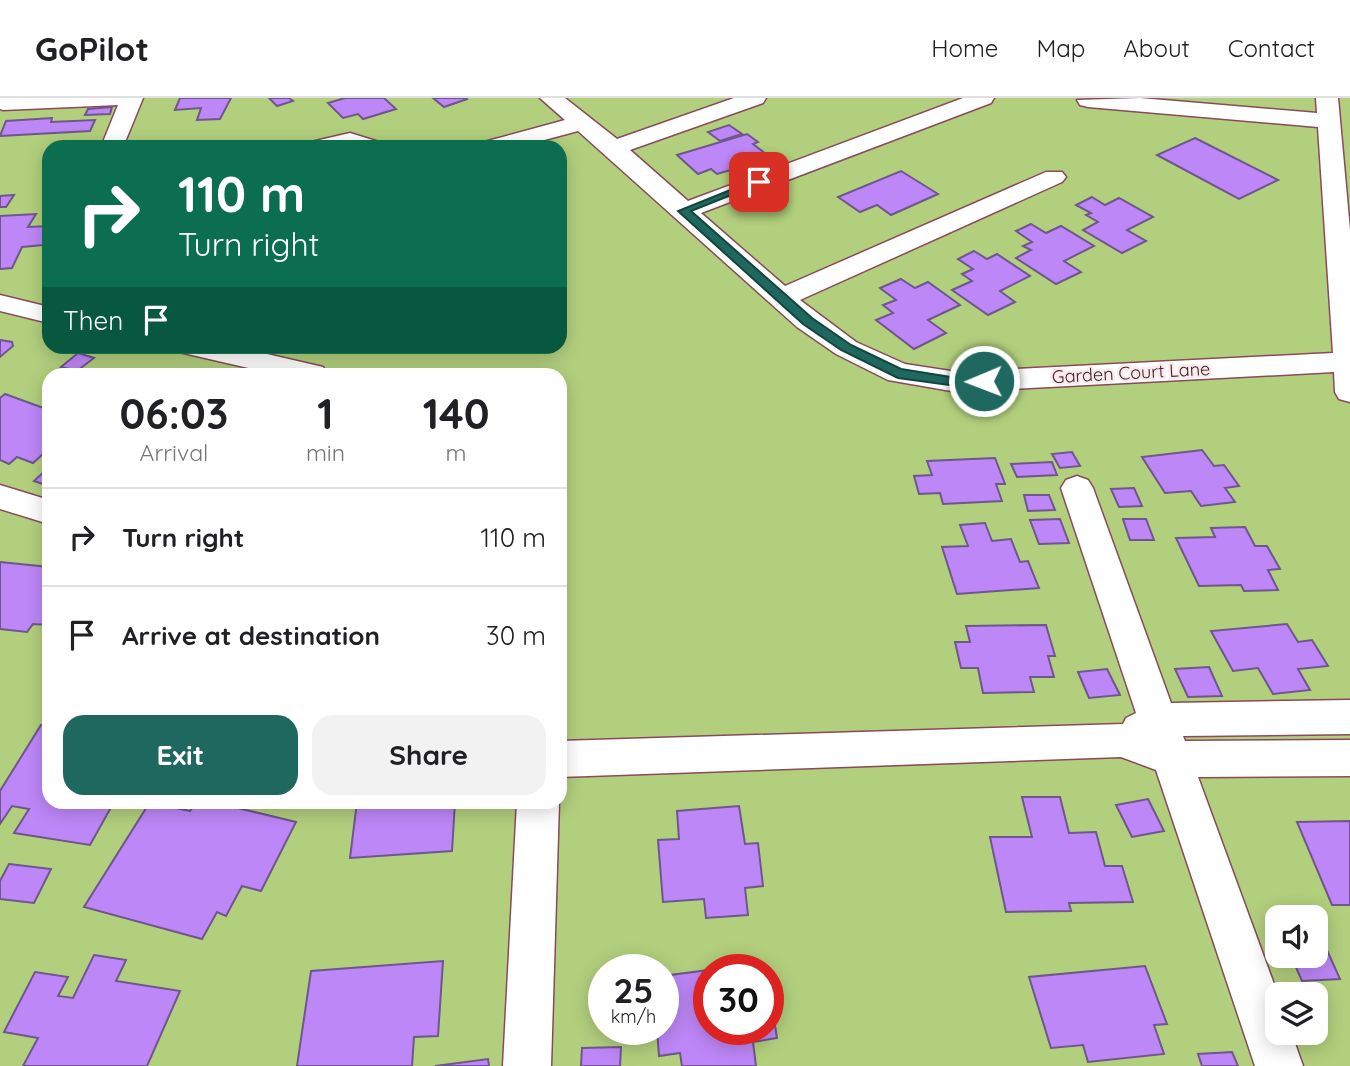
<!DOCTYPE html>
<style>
:root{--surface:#fff;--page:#f2f2f2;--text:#202124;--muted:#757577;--line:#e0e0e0;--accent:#1e6860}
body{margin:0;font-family:Quicksand,sans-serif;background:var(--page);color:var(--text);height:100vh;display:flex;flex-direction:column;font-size:26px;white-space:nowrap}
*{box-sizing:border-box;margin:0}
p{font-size:23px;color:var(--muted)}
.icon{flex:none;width:38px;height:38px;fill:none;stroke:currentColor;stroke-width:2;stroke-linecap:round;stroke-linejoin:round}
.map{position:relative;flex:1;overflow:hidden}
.sheet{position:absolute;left:42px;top:270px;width:525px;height:441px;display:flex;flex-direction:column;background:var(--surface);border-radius:21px;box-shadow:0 4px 18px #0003}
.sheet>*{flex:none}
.hud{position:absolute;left:42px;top:42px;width:525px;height:214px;border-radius:21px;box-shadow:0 4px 18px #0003;background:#0b6e4f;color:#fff;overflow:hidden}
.buttons{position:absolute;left:1265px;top:807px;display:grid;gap:14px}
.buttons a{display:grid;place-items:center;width:63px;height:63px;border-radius:14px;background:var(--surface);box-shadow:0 4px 18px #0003;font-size:35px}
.speed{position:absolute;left:588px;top:856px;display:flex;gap:14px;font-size:35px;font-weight:700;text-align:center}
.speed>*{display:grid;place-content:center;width:91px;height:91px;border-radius:50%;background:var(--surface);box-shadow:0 4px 18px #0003;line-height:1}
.speed small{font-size:18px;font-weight:400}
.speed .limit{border:10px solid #d22;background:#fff;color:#111}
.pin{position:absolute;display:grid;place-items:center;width:60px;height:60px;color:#fff;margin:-30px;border-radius:14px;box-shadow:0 4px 10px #0006}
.me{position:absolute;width:77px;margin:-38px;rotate:269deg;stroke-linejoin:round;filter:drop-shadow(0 0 5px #0008)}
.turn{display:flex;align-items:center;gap:24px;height:147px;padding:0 21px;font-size:32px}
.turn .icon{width:91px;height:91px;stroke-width:2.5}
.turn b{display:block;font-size:49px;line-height:60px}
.then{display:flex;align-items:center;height:66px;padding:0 21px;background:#0003;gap:14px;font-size:26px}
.eta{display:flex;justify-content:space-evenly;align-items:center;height:119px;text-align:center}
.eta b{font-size:42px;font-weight:700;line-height:49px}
.primary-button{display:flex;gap:14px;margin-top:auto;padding:14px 21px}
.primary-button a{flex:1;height:80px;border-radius:21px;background:var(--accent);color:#fff;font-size:28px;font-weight:700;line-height:80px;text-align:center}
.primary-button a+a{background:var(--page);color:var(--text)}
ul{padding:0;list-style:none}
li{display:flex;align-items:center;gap:21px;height:98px;padding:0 21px;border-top:2px solid var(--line)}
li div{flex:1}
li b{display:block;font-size:26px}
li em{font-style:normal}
header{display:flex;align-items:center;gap:42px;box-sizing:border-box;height:98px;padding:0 35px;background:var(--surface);border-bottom:2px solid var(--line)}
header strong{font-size:33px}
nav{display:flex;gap:38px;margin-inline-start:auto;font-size:24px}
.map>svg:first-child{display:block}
</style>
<header>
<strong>GoPilot</strong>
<nav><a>Home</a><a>Map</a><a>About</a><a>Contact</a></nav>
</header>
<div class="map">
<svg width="1350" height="968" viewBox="0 0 1350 968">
<rect width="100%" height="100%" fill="#f8d8de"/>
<path fill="#b2cf7d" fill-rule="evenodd" d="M0,0H1350V968H0ZM49,49H560V248H49ZM49,276H560V704H49ZM1278,819H1316V858H1278ZM604,872H663V931H604ZM709,872H768V931H709ZM1278,896H1316V934H1278Z"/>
<g fill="#be87f8" stroke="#6f568c" stroke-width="2">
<path d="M180,0H231L220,21L197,22L201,10L175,12Z"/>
<path d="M269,0H289L293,3L277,8Z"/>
<path d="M345,0H384L396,11L363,21L358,16L343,20L328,5Z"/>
<path d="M433,0H466L467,1L444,9Z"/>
<path d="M112,9L110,16L85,17L88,11Z"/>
<path d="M52,20L51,24L95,22L90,33L0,38L6,23Z"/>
<path d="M729,27L742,36L720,43L708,34Z"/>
<path d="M747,36L758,44L753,46L766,56L740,64L745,68L717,76L711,71L698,76L677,57Z"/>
<path d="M1195,40L1278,82L1239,101L1157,57Z"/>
<path d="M178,43L176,49H152L154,45Z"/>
<path d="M901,73L938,96L891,117L877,107L860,114L838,99Z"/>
<path d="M14,97L6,109H0V98Z"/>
<path d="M1092,99L1105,107L1119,100L1153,119L1127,132L1146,143L1122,155L1083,132L1098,124L1086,117L1091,115L1076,107Z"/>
<path d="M36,116L28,129L49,128L48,142L43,147L22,149L12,170L0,171V118Z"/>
<path d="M1031,126L1046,135L1061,128L1094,148L1064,163L1081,174L1056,186L1016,160L1031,152L1023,148L1032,144L1016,133Z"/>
<path d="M974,153L987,161L997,156L1030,178L1000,193L1015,204L988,217L952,192L972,183L962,176L973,171L958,161Z"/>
<path d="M901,181L915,190L928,184L960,207L928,222L946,235L914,251L876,222L893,215L883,207L896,202L880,190Z"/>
<path d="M0,242L12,244L13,248L0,259Z"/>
<path d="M78,255L94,260L77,273L61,269Z"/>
<path d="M5,296L49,312V356L46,358L43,356L33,365L17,359L9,366L0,362V300Z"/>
<path d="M1202,352L1214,368L1224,367L1239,388L1225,390L1235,404L1201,408L1191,393L1165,395L1142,359Z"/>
<path d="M1072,354L1080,368L1060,370L1052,356Z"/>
<path d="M995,360L1005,386H996L1002,403L943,406L940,395L919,396L914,378L932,377L927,363Z"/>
<path d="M1052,364L1057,377L1017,379L1011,366Z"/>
<path d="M49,369V388L34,383Z"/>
<path d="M1134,390L1142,408L1119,409L1111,391Z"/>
<path d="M1024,397H1049L1055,412L1028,413Z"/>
<path d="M1060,421L1069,445L1039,446L1030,422Z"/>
<path d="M1123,421H1146L1154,442H1130Z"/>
<path d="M985,425L992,443L1011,441L1020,464L1028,463L1039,490L957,496L942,449L968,448L960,427Z"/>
<path d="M1245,429L1255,448H1267L1280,471L1268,472L1278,492L1244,493L1241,487L1199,488L1176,440L1215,439L1211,430Z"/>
<path d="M0,464L49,469V527L33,526L27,534L0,531Z"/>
<path d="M1287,526L1298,544L1312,542L1328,568L1298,571L1310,592L1273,596L1258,570L1233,573L1211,533Z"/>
<path d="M1046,527L1055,558H1048L1054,579H1030L1034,594L983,595L978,570H961L955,544H970L966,528Z"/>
<path d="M1209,569L1222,598L1188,599L1175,571Z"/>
<path d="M1107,571L1120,597L1089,600L1078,574Z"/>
<path d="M41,627L49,629V704H114L90,747L14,735L29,711L12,708L0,726V693Z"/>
<path d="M1022,699H1060L1069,735L1096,734L1105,768H1122L1133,804L1069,805L1071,813L1006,814L990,739H1032Z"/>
<path d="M1148,701L1164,733L1132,739L1116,707Z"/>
<path d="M150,704L190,713L196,704H213L296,724L261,793L242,788L226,818L217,814L202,841L84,809Z"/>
<path d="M357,704H455L452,753L350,760Z"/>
<path d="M739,708L745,746L758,745L763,788L745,790L748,817L706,820L704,801L663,804L658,742L679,741L677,713Z"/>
<path d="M1350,723V807H1332L1297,724Z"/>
<path d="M9,766L51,771L34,805L0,801V783Z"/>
<path d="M1316,841H1322L1340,881L1302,883L1291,858H1316Z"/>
<path d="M94,857L126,862L116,883L180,893L147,968H23L38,940L4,934L35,874L68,879L58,898L73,900Z"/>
<path d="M443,863L438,938L414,939L412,968H297L311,873Z"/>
<path d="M1145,868L1167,926L1154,927L1164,956L1088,964L1083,947L1051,950L1029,879Z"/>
<path d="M709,872V931H768L770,895L777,940L753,944L756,968H682L680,955L659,958L657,931H663V878Z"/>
<path d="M621,949L620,968H581L582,950Z"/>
<path d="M1232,954L1238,968H1202L1198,956Z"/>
<path d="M488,961L489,968H435Z"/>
</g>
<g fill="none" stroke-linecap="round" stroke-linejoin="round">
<g stroke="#8a4a5a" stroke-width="3">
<g id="minor">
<path d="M0,0H143L123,49H101L118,7L3,12L0,11Z"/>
<path d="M540,0H565L617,41L734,0H766L763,5L630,52L688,103L963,0H994L991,5L701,115L785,188L1046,74H1062L1066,79L1062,84L800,202L856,244L905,266L957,274L1333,255L1318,29L1088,9L1080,7L1077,2L1140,0L1317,15L1316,0H1338L1350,132V304L1339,301L1335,294L1334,274L957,294L888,282L836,256L797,229L578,33L518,49H481L484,44L565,22Z"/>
<path d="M350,35L379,44L382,49H308L311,44Z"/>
<path d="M0,197L49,209V225L0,213Z"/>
<path d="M175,248H232L323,269L328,276H274L179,254Z"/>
<path d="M1077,378L1088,382L1093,390L1171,605L1350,602V636L1183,638L1185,643L1350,642V678L1198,679L1278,897V934H1291L1303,968H1255L1156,672L1121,659L560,679V643L1123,626L1126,620L1136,615L1061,390L1066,382Z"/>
<path d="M0,387L49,402V426L0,411Z"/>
<path d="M517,704H559L551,968H503Z"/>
</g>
</g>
<use href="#minor" fill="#fff" fill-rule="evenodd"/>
</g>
<path fill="#1e6860" stroke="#14443e" stroke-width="2" d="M755,82L764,84L691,113L812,220L851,247L901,271L957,280L984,278L991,283L989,286L957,288L898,280L841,252L803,226L678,113Z"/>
<g text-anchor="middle" stroke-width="5" stroke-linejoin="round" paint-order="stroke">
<g font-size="18" fill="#40242b" stroke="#faeaed">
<text transform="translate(1131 275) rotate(-3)" y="6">Garden Court Lane</text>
</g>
</g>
</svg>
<div class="buttons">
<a><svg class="icon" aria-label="sound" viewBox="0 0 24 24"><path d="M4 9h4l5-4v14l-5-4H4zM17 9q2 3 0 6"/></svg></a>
<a><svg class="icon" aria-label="layers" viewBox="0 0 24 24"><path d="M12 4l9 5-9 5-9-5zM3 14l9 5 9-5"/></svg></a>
</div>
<div class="speed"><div>25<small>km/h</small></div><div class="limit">30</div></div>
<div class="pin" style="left:759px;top:84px;background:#d93025"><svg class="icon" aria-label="arrive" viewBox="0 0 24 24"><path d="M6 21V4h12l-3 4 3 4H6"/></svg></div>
<svg class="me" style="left:984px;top:283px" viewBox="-20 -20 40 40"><circle r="17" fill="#1e6860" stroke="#fff" stroke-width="3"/><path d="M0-11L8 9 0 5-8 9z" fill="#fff"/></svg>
<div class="hud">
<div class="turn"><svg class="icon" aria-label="right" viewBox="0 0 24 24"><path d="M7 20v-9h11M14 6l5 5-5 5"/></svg><div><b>110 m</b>Turn right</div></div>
<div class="then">Then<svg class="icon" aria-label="arrive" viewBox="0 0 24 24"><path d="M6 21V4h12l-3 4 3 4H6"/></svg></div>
</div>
<section class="sheet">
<div class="eta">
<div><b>06:03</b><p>Arrival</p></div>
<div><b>1</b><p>min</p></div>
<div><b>140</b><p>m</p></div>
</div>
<ul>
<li><svg class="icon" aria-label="right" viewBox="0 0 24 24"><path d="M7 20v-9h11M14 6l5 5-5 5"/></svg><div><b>Turn right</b></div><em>110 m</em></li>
<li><svg class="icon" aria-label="arrive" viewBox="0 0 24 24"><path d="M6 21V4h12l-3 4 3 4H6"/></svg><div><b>Arrive at destination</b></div><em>30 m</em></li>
</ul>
<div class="primary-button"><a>Exit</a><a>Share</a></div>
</section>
</div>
